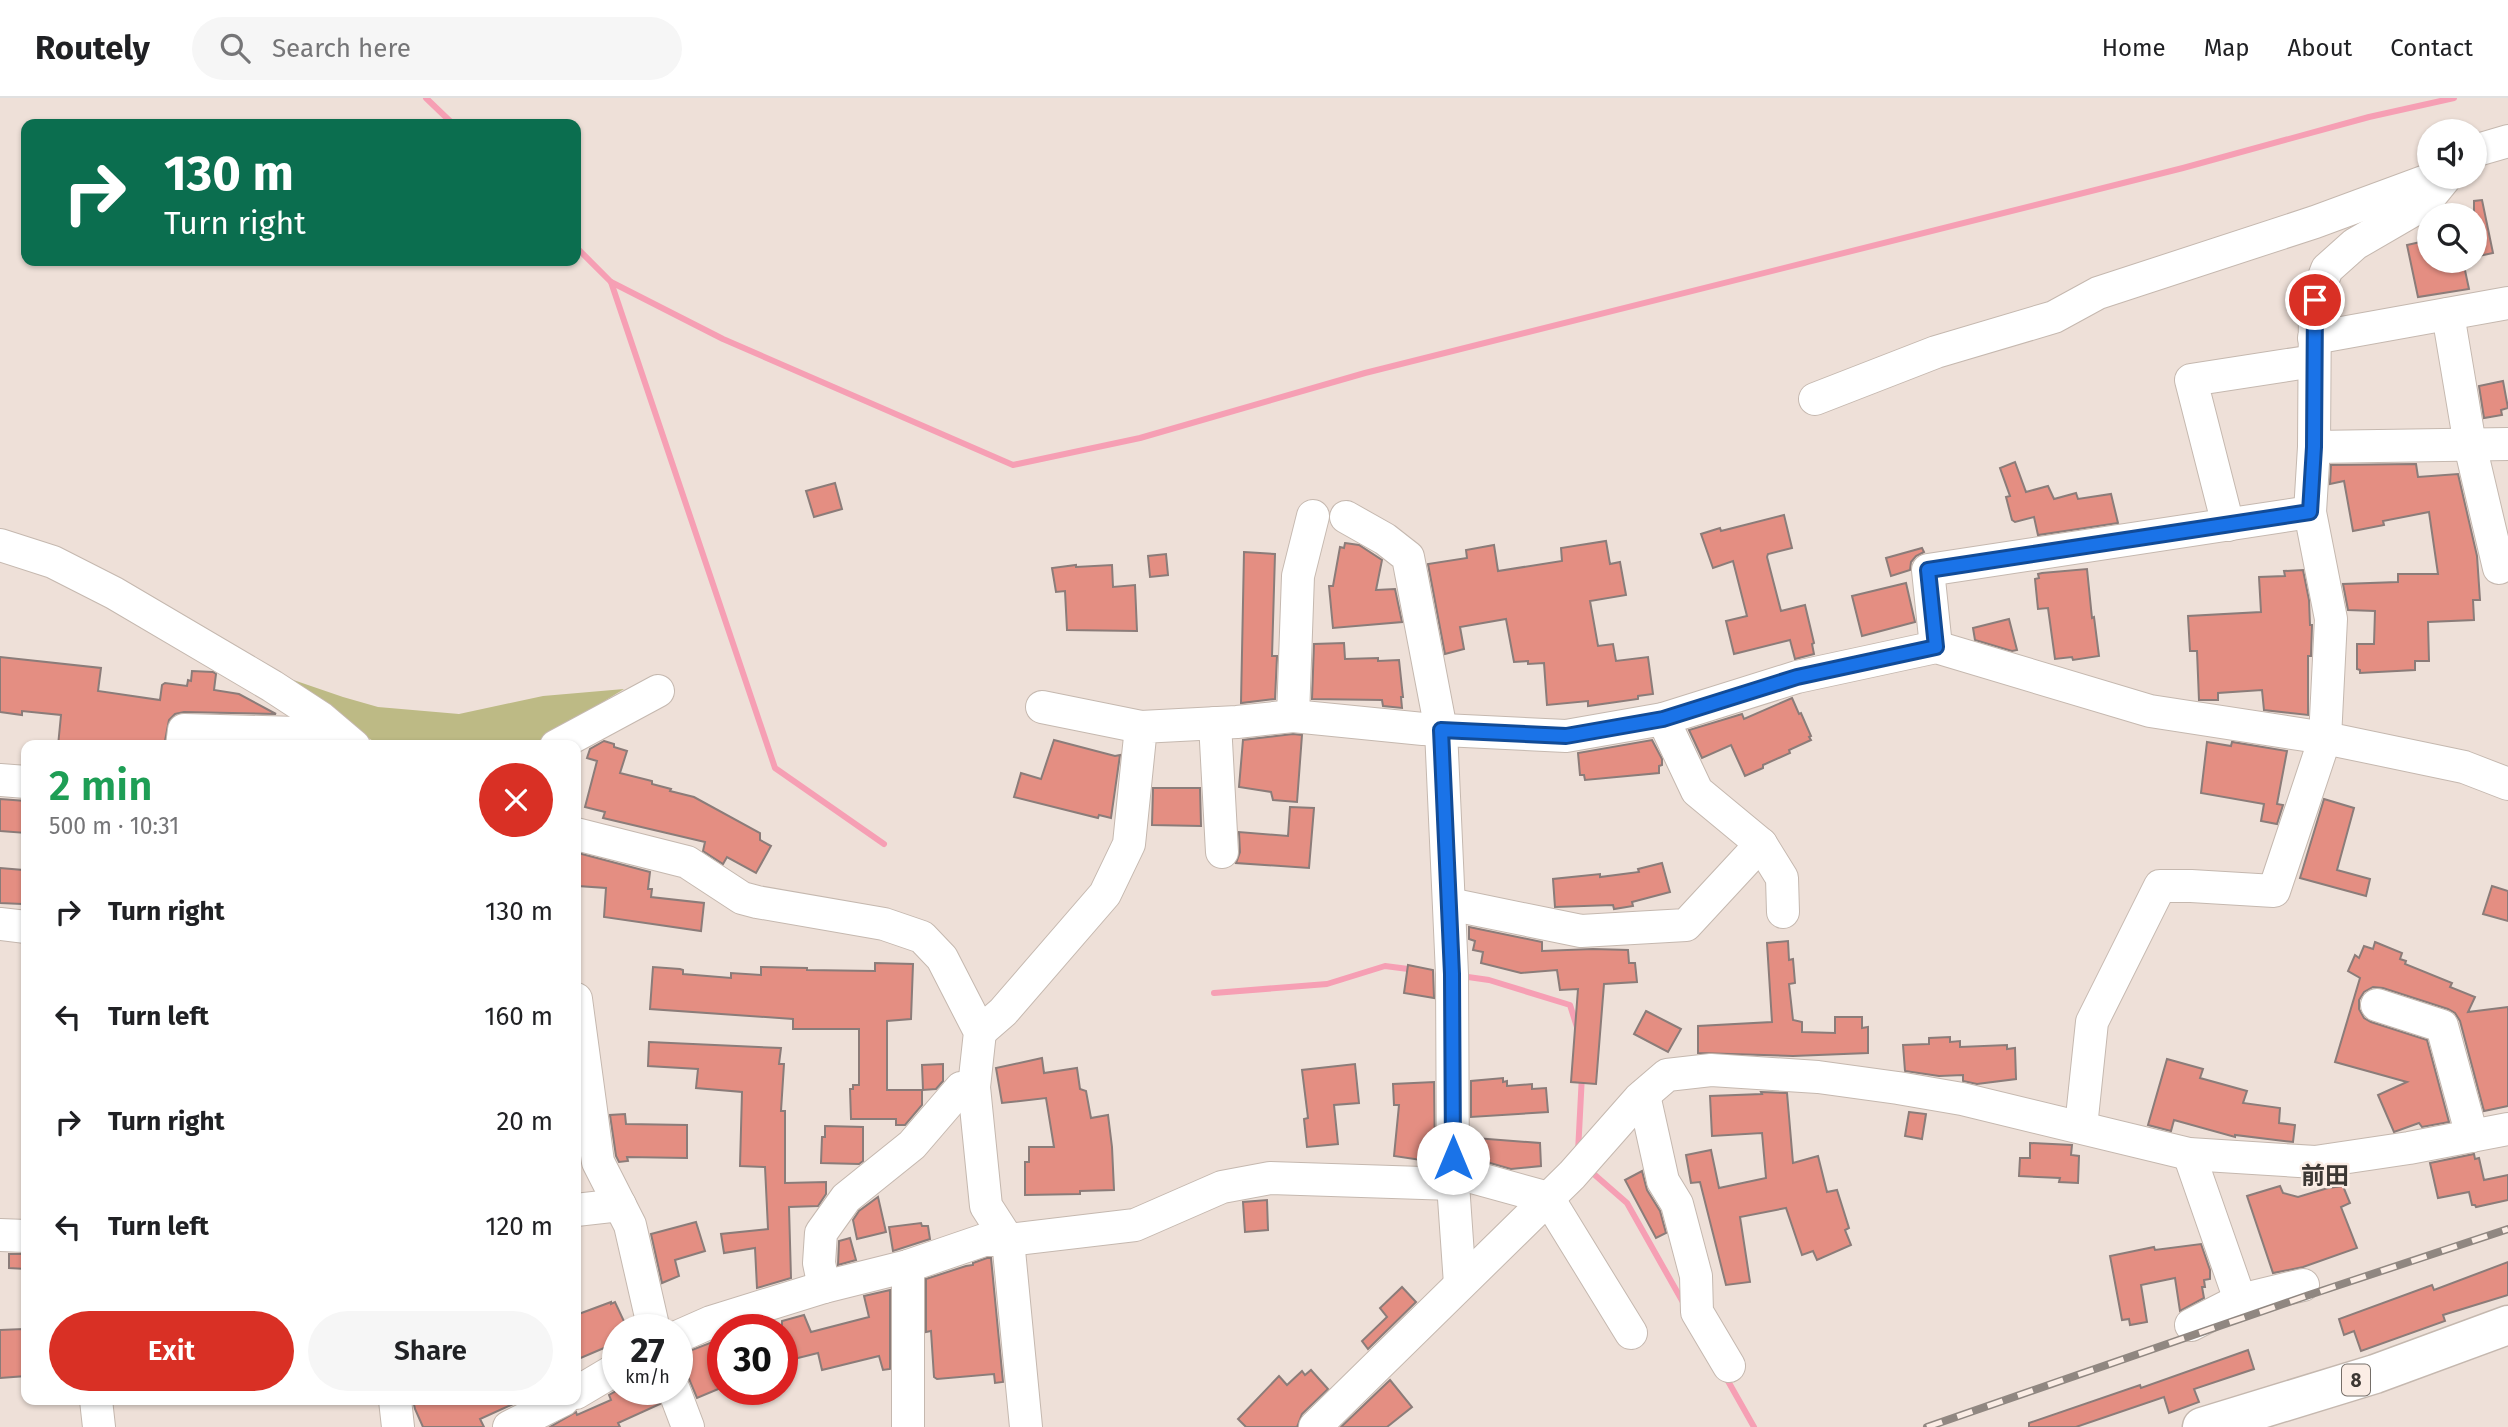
<!DOCTYPE html>
<meta charset="utf-8">
<style>
:root{--surface:#fff;--page:#f6f6f6;--text:#202124;--muted:#757577;--line:#e0e0e0;--accent:#d93025}
body{margin:0;font-family:"Fira Sans","Noto Sans JP",sans-serif;background:var(--page);color:var(--text);height:100vh;display:flex;flex-direction:column;font-size:26px;white-space:nowrap}
*{box-sizing:border-box;margin:0}
p{font-size:23px;color:var(--muted)}
.icon{flex:none;width:38px;height:38px;fill:none;stroke:currentColor;stroke-width:2;stroke-linecap:round;stroke-linejoin:round}
.map{position:relative;flex:1;overflow:hidden}
.drawer{position:absolute;left:21px;top:642px;width:560px;height:665px;display:flex;flex-direction:column;background:var(--surface);border-radius:14px;box-shadow:0 2px 5px #0004}
.drawer>*{flex:none}
.guide{position:absolute;left:21px;top:21px;width:560px;height:147px;border-radius:14px;box-shadow:0 2px 5px #0004;background:#0b6e4f;color:#fff;overflow:hidden}
.tools{position:absolute;left:2417px;top:21px;display:grid;gap:14px}
.tools a{display:grid;place-items:center;width:70px;height:70px;border-radius:50%;background:var(--surface);box-shadow:0 2px 5px #0004;font-size:35px}
.speed{position:absolute;left:602px;top:1216px;display:flex;gap:14px;font-size:35px;font-weight:700;text-align:center}
.speed>*{display:grid;place-content:center;width:91px;height:91px;border-radius:50%;background:var(--surface);box-shadow:0 2px 5px #0004;line-height:1}
.speed small{font-size:18px;font-weight:400}
.speed .limit{border:10px solid #d22;background:#fff;color:#111}
.pin{position:absolute;display:grid;place-items:center;width:60px;height:60px;color:#fff;margin:-30px;border:4px solid #fff;border-radius:50%;box-shadow:0 2px 7px #0007}
.me{position:absolute;width:77px;margin:-38px;rotate:0deg;stroke-linejoin:round;filter:drop-shadow(0 0 5px #0008)}
.turn{display:flex;align-items:center;gap:24px;height:147px;padding:0 28px;font-size:32px}
.turn .icon{width:91px;height:91px;stroke-width:2.5}
.turn b{display:block;font-size:49px;line-height:60px}
.round{display:grid;place-items:center;flex:none;width:74px;height:74px;border-radius:37px;background:var(--page)}
.summary{display:flex;align-items:center;justify-content:space-between;height:119px;padding:0 28px}
h1{font-size:42px;font-weight:600;line-height:52px;color:#1e9e55}
.cta{display:flex;gap:14px;margin-top:auto;padding:14px 28px}
.cta a{flex:1;height:80px;border-radius:42px;background:var(--accent);color:#fff;font-size:28px;font-weight:600;line-height:80px;text-align:center}
.cta a+a{background:var(--page);color:var(--text)}
ul{padding:0;list-style:none}
li{display:flex;align-items:center;gap:21px;height:105px;padding:0 28px}
li div{flex:1}
li b{display:block;font-size:26px}
li em{font-style:normal}
header{display:flex;align-items:center;gap:42px;box-sizing:border-box;height:98px;padding:0 35px;background:var(--surface);border-bottom:2px solid var(--line)}
header strong{font-size:33px}
nav{display:flex;gap:38px;margin-inline-start:auto;font-size:24px}
.search{width:490px;height:63px;background:var(--page);display:flex;align-items:center;gap:18px;box-sizing:border-box;padding:0 24px;border-radius:38px;color:var(--muted);font-size:26px}
.map>svg:first-child{display:block}
</style>
<header>
<strong>Routely</strong>
<div class="search"><svg class="icon" aria-label="search" viewBox="0 0 24 24"><circle cx="10" cy="10" r="6"/><path d="M15 15l6 6"/></svg>Search here</div>
<nav><a>Home</a><a>Map</a><a>About</a><a>Contact</a></nav>
</header>
<div class="map">
<svg width="2508" height="1329" viewBox="0 0 2508 1329">
<rect width="100%" height="100%" fill="#eee0d8"/>
<path fill="#bdba85" d="M241,564L343,599L378,609L459,616L543,598L624,591L533,647H380Z"/>
<g fill="none" stroke-linecap="round" stroke-linejoin="round">
<g stroke="#f69fb4" stroke-width="6">
<path d="M426,0L453,26"/>
<path d="M576,149L611,184L723,241L1013,367L1140,340L1365,275L2183,70L2369,19L2454,0"/>
<path d="M611,184L775,670L884,746"/>
<path d="M1461,878L1489,882L1570,907L1577,929"/>
<path d="M1214,895L1327,886L1385,868L1416,872"/>
<path d="M1578,1054L1582,977"/>
<path d="M1588,1071L1627,1105L1684,1206"/>
<path d="M1724,1276L1754,1329"/>
</g>
</g>
<g fill="#e48e82" stroke="#8b7c79" stroke-width="2">
<path d="M2482,102L2493,155L2474,159V103Z"/>
<path d="M2429,142V163H2463L2469,191L2418,199L2407,147Z"/>
<path d="M2503,283L2508,310L2501,312L2502,317L2484,320L2479,288Z"/>
<path d="M2015,364L2026,394L2048,388L2054,401L2076,395L2078,401L2111,396L2118,425L2038,437L2034,419L2015,424L2012,422L2006,399L2010,398L2000,370Z"/>
<path d="M2416,366L2418,379L2458,376L2477,458L2480,502H2473L2474,522L2428,524L2429,563H2415V572L2360,575V572L2357,571V546H2374L2375,513L2348,512L2343,486L2398,484V476H2438L2429,414L2383,423L2384,427L2353,433L2344,383L2330,386L2331,367Z"/>
<path d="M835,385L842,411L814,419L806,393Z"/>
<path d="M1784,417L1792,450L1768,456L1767,459L1781,513L1805,507L1814,545L1812,546L1814,556L1795,561L1790,542L1734,556L1726,523L1747,518L1733,463L1713,470L1701,436L1720,430L1721,433Z"/>
<path d="M1606,443L1610,466L1620,464L1626,497L1590,503L1598,548L1613,546L1616,563L1648,559L1653,596L1638,598V601L1588,608V603L1547,607L1544,565L1528,566V563L1514,564L1506,521L1460,529L1464,551L1445,556L1428,466L1467,460L1466,452L1494,447L1498,473L1562,463L1561,450Z"/>
<path d="M1345,445L1359,447L1382,462L1376,492L1395,491L1402,524L1333,530L1329,488H1333L1340,449L1344,450Z"/>
<path d="M1922,450L1924,454L1916,458L1911,464L1910,472L1891,478L1886,460Z"/>
<path d="M1244,454L1275,456L1272,558H1277L1275,601L1241,605Z"/>
<path d="M1166,456L1168,477L1150,479L1148,458Z"/>
<path d="M1076,467V469L1112,467L1113,489L1135,487L1137,533L1067,532L1065,493L1056,494L1052,470Z"/>
<path d="M2087,471L2092,520L2094,519L2099,558L2073,562L2072,559L2055,561L2048,510L2038,511L2035,481L2039,480L2038,476L2042,475Z"/>
<path d="M2303,472L2309,502L2310,527H2312L2311,558H2308V617L2264,612L2262,592L2218,595V602H2199L2197,553H2190L2188,518L2261,514L2259,479L2285,478L2284,473Z"/>
<path d="M1906,485L1915,524L1862,538L1852,498Z"/>
<path d="M2009,521L2017,552L2012,553L1975,542L1973,530Z"/>
<path d="M1344,545L1345,561L1378,560V563L1399,562L1403,599H1401L1402,610L1383,608L1382,602L1312,601L1314,546Z"/>
<path d="M0,559L101,570L98,593L160,602L162,587L165,585L187,588L188,582L191,583L192,573L213,574L216,576L214,592L239,596L276,616L184,614L175,616L169,622L164,648H58L61,617L22,613V617L0,614Z"/>
<path d="M1792,600L1799,616L1801,615L1811,638L1809,639L1811,642L1789,652L1790,655L1763,667V670L1745,678L1731,647L1702,660L1689,632L1742,616L1744,621Z"/>
<path d="M1293,636L1302,637L1297,704L1273,702L1271,694L1239,689L1243,642Z"/>
<path d="M1054,642L1115,658L1120,657L1111,720L1099,717L1098,720L1014,699L1021,675L1041,681Z"/>
<path d="M1652,642L1662,661V667L1659,668V675L1585,682L1584,677H1580L1578,655Z"/>
<path d="M604,643L614,646V649L627,653L620,675L652,683V686L671,691L670,693L694,699L760,735V742L771,748L756,775L727,759L723,766L703,753L705,744L603,720L605,714L585,709L597,663L587,660L590,651Z"/>
<path d="M2207,644L2231,648L2232,644L2287,653L2277,706L2283,707L2277,726L2261,723L2264,706L2201,695Z"/>
<path d="M1153,690H1200L1201,728L1152,727Z"/>
<path d="M0,701L26,703V735L0,733Z"/>
<path d="M2324,701L2354,710L2337,772L2370,781L2366,798L2300,780Z"/>
<path d="M1290,709L1314,710L1309,770L1236,765L1240,754L1239,734L1288,738Z"/>
<path d="M578,755L650,774L648,791H652L651,799L704,805L701,833L604,819L606,790L578,788Z"/>
<path d="M1662,765L1670,794L1632,804L1633,808L1614,811L1613,807L1555,809L1553,781L1600,776V779L1639,774L1638,771Z"/>
<path d="M0,770L23,772L22,806L0,805Z"/>
<path d="M2492,788L2508,793V823L2483,816Z"/>
<path d="M1469,829L1542,844V853L1593,851L1628,852L1629,865H1635L1637,884L1604,886L1596,986L1571,984L1578,891L1560,892L1557,872L1521,875L1481,865L1483,854L1473,852L1475,843L1469,841Z"/>
<path d="M1788,843L1789,862L1793,861L1795,885L1789,886L1793,922L1802,924V934L1835,935V919H1862V930L1868,929V955L1793,958L1698,955V928L1772,924L1767,845Z"/>
<path d="M2375,844L2402,855L2400,861L2406,863L2405,866L2452,885L2450,889L2475,899L2468,914L2508,909V1008L2484,1013L2460,923L2455,915L2448,911L2383,890L2373,889L2364,894L2359,902V911L2364,920L2371,924L2427,942L2449,1024L2422,1029L2419,1025L2394,1034L2378,997L2407,984L2335,964L2360,880L2348,873L2355,857L2359,860L2364,848L2373,851Z"/>
<path d="M875,865L913,866L911,921L887,923V992H922V1007L905,1027H896V1021H851L850,991H853V987H859V931H793V921L650,911L653,869L680,871L683,872V876L731,880V875L761,877V869L807,870V872L875,873Z"/>
<path d="M1408,867L1433,872L1434,900L1404,895Z"/>
<path d="M1646,913L1681,931L1668,954L1634,936Z"/>
<path d="M1950,939V944L1960,943V949L2007,947V951L2015,950L2016,981L1977,986L1963,983V977L1939,978L1905,973L1903,947L1929,946V940Z"/>
<path d="M649,944L781,950L779,966H784L781,1013H785V1085L826,1084V1096L818,1108L789,1109L791,1180L757,1190L755,1150L724,1155L721,1136L768,1131L765,1069L740,1068L742,994L696,990L698,971L648,968Z"/>
<path d="M1042,960L1044,975L1077,970L1080,991L1086,993L1091,1020L1108,1017L1112,1049L1114,1092L1080,1093V1096L1025,1097V1064H1029V1049H1054L1046,1000L1002,1005L996,970Z"/>
<path d="M2167,961L2203,971L2200,980L2247,993L2243,1005L2280,1010L2279,1025L2295,1027L2293,1044L2235,1037V1039L2174,1022L2171,1033L2148,1027Z"/>
<path d="M943,966V983L936,991L923,992L922,967Z"/>
<path d="M1355,966L1359,1005L1334,1007L1338,1046L1307,1049L1304,1021L1308,1020L1302,972Z"/>
<path d="M1503,980V984L1507,983V988L1532,986V991L1546,990L1548,1014L1471,1019V983Z"/>
<path d="M1434,984L1435,1064L1394,1058L1399,1007H1394L1393,986Z"/>
<path d="M1761,994L1787,995L1793,1065L1818,1058L1827,1094L1837,1092L1849,1130L1845,1132L1851,1147L1817,1162L1813,1153L1802,1157L1786,1110L1740,1119L1750,1184L1726,1187L1700,1084L1691,1085L1686,1057L1711,1052L1719,1090L1766,1080L1762,1035L1712,1038L1710,998L1762,996Z"/>
<path d="M1909,1014L1926,1016L1922,1041L1905,1038Z"/>
<path d="M625,1016L626,1026L687,1027V1060L627,1059L628,1063L619,1064L616,1058L610,1017Z"/>
<path d="M825,1028L863,1029V1063L859,1066L821,1065L822,1039H825Z"/>
<path d="M1475,1040L1540,1045L1541,1068L1511,1071L1476,1061Z"/>
<path d="M2030,1045L2072,1047L2071,1057L2079,1058L2078,1085L2059,1084L2060,1080L2019,1078L2020,1060H2030Z"/>
<path d="M2474,1056L2475,1061L2479,1060L2484,1082L2508,1077V1102L2476,1109L2475,1107H2472L2469,1094L2438,1100L2430,1065Z"/>
<path d="M1642,1073L1647,1092L1660,1113L1666,1135L1656,1140L1625,1082Z"/>
<path d="M2280,1088L2283,1095L2298,1099L2328,1090L2343,1088L2350,1105L2341,1109L2357,1150L2303,1169L2273,1175L2247,1098Z"/>
<path d="M878,1099L886,1134L857,1141L853,1122L859,1113Z"/>
<path d="M1267,1102L1268,1132L1245,1134L1243,1104Z"/>
<path d="M696,1124L705,1153L675,1162L679,1178L662,1185L651,1136Z"/>
<path d="M921,1125L922,1128H928L930,1141L893,1153L889,1129Z"/>
<path d="M850,1140L856,1162L838,1167L839,1143Z"/>
<path d="M2201,1146L2210,1172V1181L2204,1182L2205,1189H2202L2204,1200L2180,1213L2175,1180L2141,1187L2147,1224L2130,1227L2129,1221L2122,1222L2110,1158L2154,1149L2155,1152Z"/>
<path d="M9,1156H26V1171L9,1170Z"/>
<path d="M987,1160H991L1003,1284L995,1285L994,1276L937,1281L934,1279L931,1233L926,1234V1181L966,1168L973,1167V1165Z"/>
<path d="M2508,1164V1197L2443,1217L2445,1223L2361,1253L2354,1233L2344,1237L2339,1221L2432,1187L2434,1192Z"/>
<path d="M1402,1189L1416,1204L1368,1251L1362,1243L1387,1219L1380,1210Z"/>
<path d="M890,1192V1271L883,1272L879,1258L822,1272L818,1255L782,1264V1223L804,1217L811,1234L869,1219L864,1198Z"/>
<path d="M611,1204V1206L615,1204L628,1232H618V1244L576,1262V1217Z"/>
<path d="M23,1231V1240H25L26,1278L0,1280V1232Z"/>
<path d="M715,1243L717,1250L723,1248V1289L697,1300L679,1257Z"/>
<path d="M2248,1252L2254,1271L2194,1291L2199,1304L2169,1315L2164,1299L2076,1329H2029V1325L2140,1287L2141,1290Z"/>
<path d="M1311,1272L1328,1291L1302,1316L1297,1329H1246L1238,1321L1279,1278L1287,1287L1302,1273L1305,1277Z"/>
<path d="M1390,1282L1412,1309L1387,1329H1341Z"/>
<path d="M618,1292H654L660,1306L618,1325L620,1329H550L576,1314L577,1317L611,1302L609,1297Z"/>
<path d="M413,1302H522L480,1321L484,1329H423L415,1311Z"/>
</g>
<g fill="none" stroke-linecap="round" stroke-linejoin="round">
<g stroke="#c5b8af" stroke-width="34">
<g id="minor">
<path d="M2474,53L2508,43"/>
<path d="M2448,216L2470,347L2499,470"/>
<path d="M2314,240L2508,205"/>
<path d="M1815,301L1936,254L2054,219L2098,195L2315,124L2437,79"/>
<path d="M2314,349L2508,346"/>
<path d="M1346,419L1385,441L1408,459L1441,632L1452,876L1453,1086L1460,1186"/>
<path d="M2228,427L2191,282L2314,263"/>
<path d="M0,447L53,464L114,495L272,588L321,620L354,648"/>
<path d="M1936,549L1928,472L2310,414"/>
<path d="M1042,609L1141,629"/>
<path d="M1293,618L1298,478L1313,418"/>
<path d="M1215,625L1222,754"/>
<path d="M182,648L184,632L297,635L315,648"/>
<path d="M556,648L658,593"/>
<path d="M0,682L26,684"/>
<path d="M576,736L687,764L742,800L757,804L884,826L922,839L942,860L980,934L974,989L986,1108L1008,1142L1026,1329"/>
<path d="M1761,746L1782,780L1783,814"/>
<path d="M1449,806L1581,833L1686,827L1761,746L1697,693L1663,621"/>
<path d="M0,826L26,829"/>
<path d="M576,901L598,1064L630,1127L654,1232"/>
<path d="M2377,907L2442,928L2472,1038"/>
<path d="M980,934L1003,914L1105,796L1129,746L1141,629L1237,624L1293,618L1423,631L1566,638L1663,621L1797,579L1936,549L2150,613L2325,640L2464,669L2508,686"/>
<path d="M1644,997L1663,1083L1677,1106L1696,1178L1697,1214L1729,1268"/>
<path d="M2081,1029L2092,924L2160,788H2191L2274,793L2325,640L2331,521L2310,414L2314,349L2315,203L2327,171L2355,146L2424,106L2446,79"/>
<path d="M2189,1056L2240,1202"/>
<path d="M576,1112L620,1107"/>
<path d="M0,1137L26,1138"/>
<path d="M824,1189L819,1165L821,1135L846,1100L912,1047L961,990L974,989"/>
<path d="M2191,1227L2240,1202L2303,1187"/>
<path d="M677,1239L711,1224L824,1189L908,1168L984,1142H1008L1135,1127L1222,1089L1270,1080L1453,1086L1465,1077L1548,1100L1631,1235"/>
<path d="M674,1292L688,1329"/>
<path d="M576,1295L618,1270"/>
<path d="M96,1302L99,1329"/>
<path d="M395,1302L398,1329"/>
<path d="M509,1329L563,1302"/>
<path d="M908,1329V1168"/>
<path d="M1315,1329L1572,1077L1639,1001L1667,977L1711,972L1818,979L1898,990L1962,1001L2189,1056L2315,1064L2409,1050L2508,1031"/>
</g>
</g>
<g stroke="#c5b8af" stroke-width="41">
<path id="major" d="M2202,1329L2375,1276L2508,1227"/>
</g>
<use href="#minor" stroke="#fff" stroke-width="32"/>
<use href="#major" stroke="#fff" stroke-width="38"/>
<g stroke="#908781" stroke-width="8">
<path id="rail" d="M1927,1329L2309,1197L2508,1131"/>
</g>
<use href="#rail" stroke="#fbede5" stroke-width="5" stroke-dasharray="16" stroke-linecap="butt"/>
</g>
<g fill="none" stroke-linecap="round" stroke-linejoin="round">
<g stroke="#114b97" stroke-width="18">
<path id="route" d="M1453,1060L1452,876L1441,632L1566,638L1663,621L1797,579L1936,549L1928,472L2310,414L2314,349L2315,202"/>
</g>
<use href="#route" stroke="#1a73e8" stroke-width="12"/>
</g>
<g text-anchor="middle" stroke-width="5" stroke-linejoin="round" paint-order="stroke">
<rect fill="#fbede5" stroke="#756e68" stroke-width="2" x="2342" y="1266.5" width="28" height="31" rx="5"/>
<g font-size="19" font-weight="bold" fill="#3c3733">
<text x="2356" y="1289">8</text>
</g>
<g font-size="24" font-weight="bold" fill="#3c3733" stroke="#fbede5">
<text x="2325" y="1086">前田</text>
</g>
</g>
</svg>
<div class="tools">
<a><svg class="icon" aria-label="sound" viewBox="0 0 24 24"><path d="M4 9h4l5-4v14l-5-4H4zM17 9q2 3 0 6"/></svg></a>
<a><svg class="icon" aria-label="search" viewBox="0 0 24 24"><circle cx="10" cy="10" r="6"/><path d="M15 15l6 6"/></svg></a>
</div>
<div class="speed"><div>27<small>km/h</small></div><div class="limit">30</div></div>
<div class="pin" style="left:2315px;top:202px;background:#d93025"><svg class="icon" aria-label="arrive" viewBox="0 0 24 24"><path d="M6 21V4h12l-3 4 3 4H6"/></svg></div>
<svg class="me" style="left:1453px;top:1060px" viewBox="-20 -20 40 40"><circle r="19" fill="#fff"/><path d="M0-13L10 11 0 6-10 11z" fill="#1a73e8"/></svg>
<div class="guide">
<div class="turn"><svg class="icon" aria-label="right" viewBox="0 0 24 24"><path d="M7 20v-9h11M14 6l5 5-5 5"/></svg><div><b>130 m</b>Turn right</div></div>
</div>
<section class="drawer">
<div class="summary"><div><h1>2 min</h1><p>500 m · 10:31</p></div><a class="round" style="background:#d93025;color:#fff"><svg class="icon" aria-label="close" viewBox="0 0 24 24"><path d="M6 6l12 12M18 6L6 18"/></svg></a></div>
<ul>
<li><svg class="icon" aria-label="right" viewBox="0 0 24 24"><path d="M7 20v-9h11M14 6l5 5-5 5"/></svg><div><b>Turn right</b></div><em>130 m</em></li>
<li><svg class="icon" aria-label="left" viewBox="0 0 24 24"><path d="M17 20v-9H6M10 6l-5 5 5 5"/></svg><div><b>Turn left</b></div><em>160 m</em></li>
<li><svg class="icon" aria-label="right" viewBox="0 0 24 24"><path d="M7 20v-9h11M14 6l5 5-5 5"/></svg><div><b>Turn right</b></div><em>20 m</em></li>
<li><svg class="icon" aria-label="left" viewBox="0 0 24 24"><path d="M17 20v-9H6M10 6l-5 5 5 5"/></svg><div><b>Turn left</b></div><em>120 m</em></li>
</ul>
<div class="cta"><a>Exit</a><a>Share</a></div>
</section>
</div>
